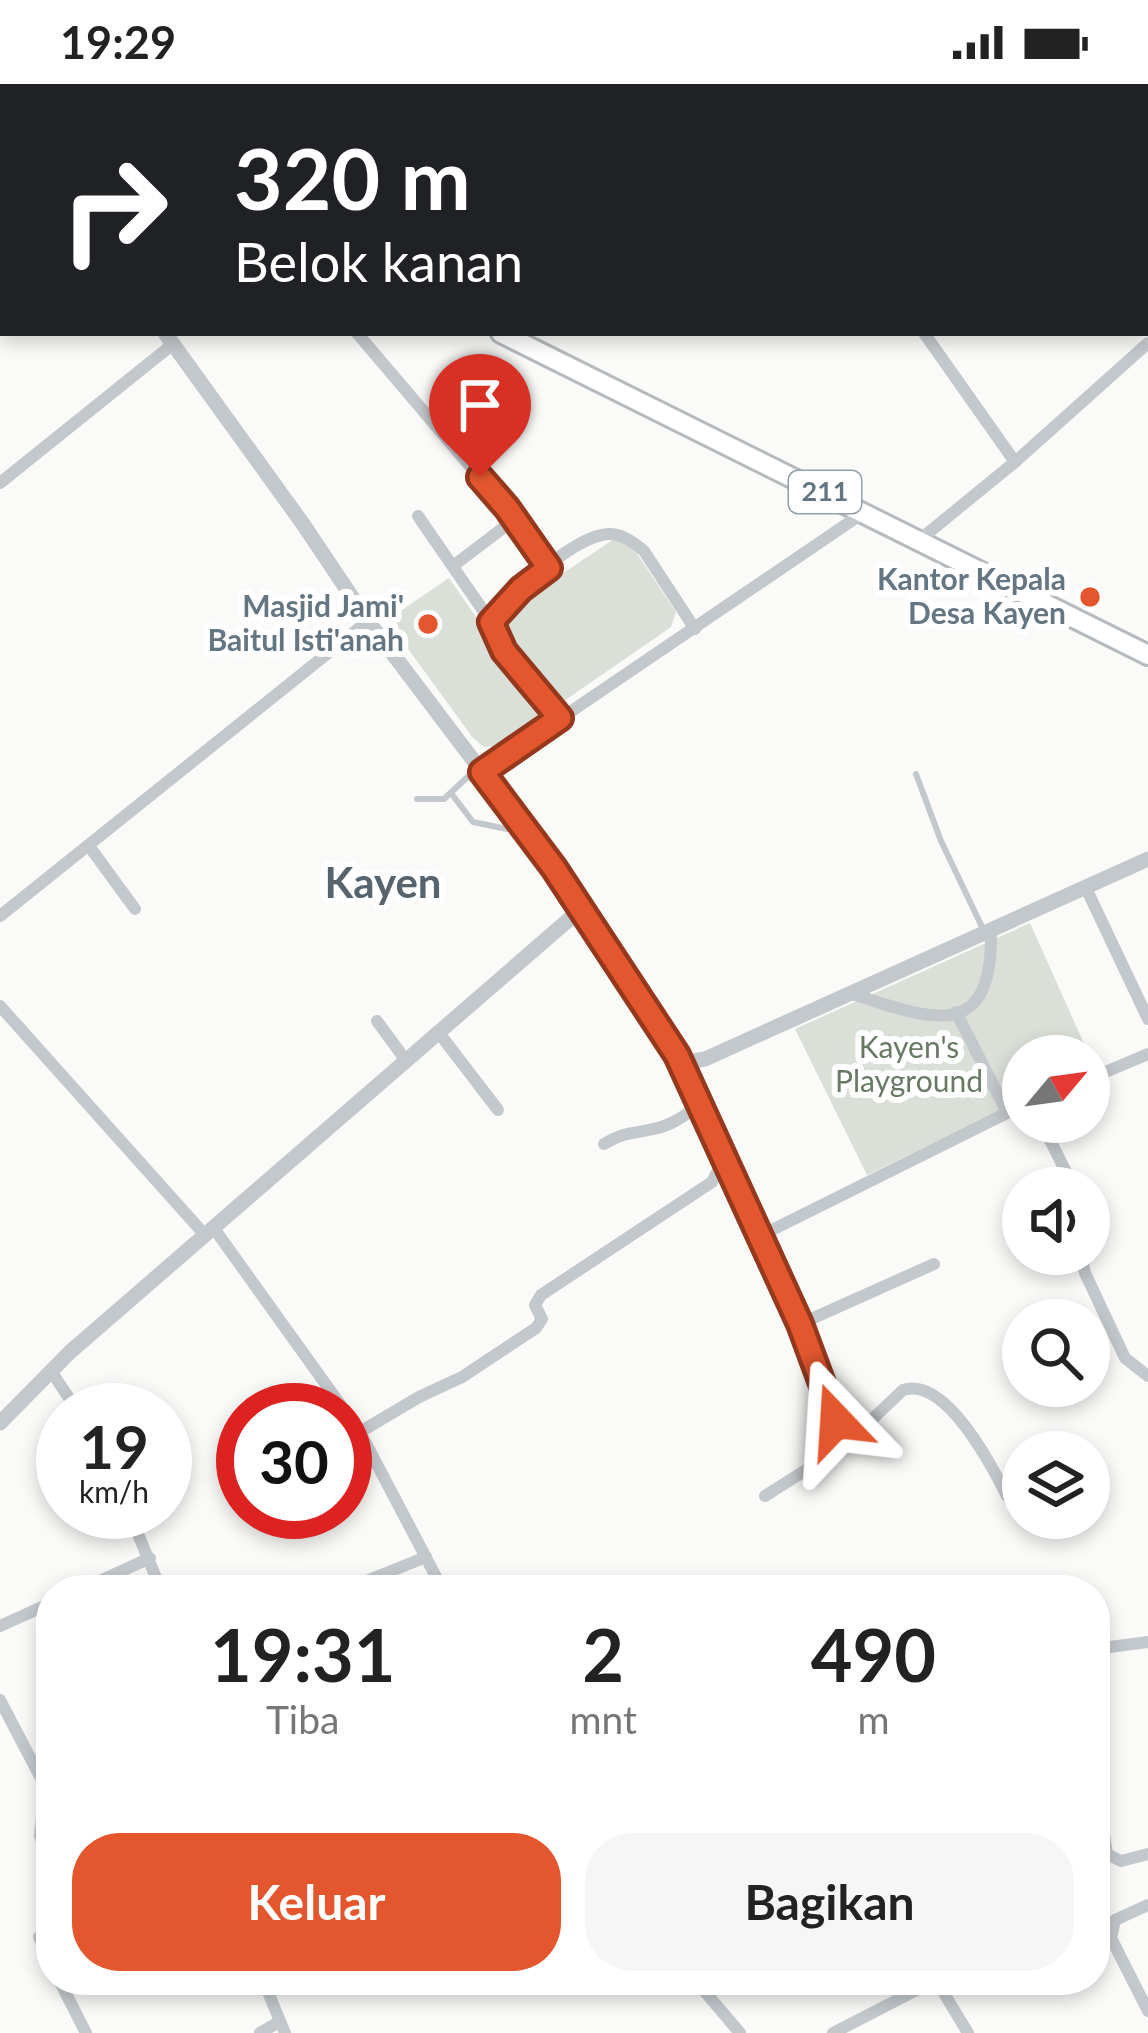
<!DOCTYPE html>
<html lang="id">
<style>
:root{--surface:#fff;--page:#f6f6f6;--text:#222;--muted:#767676;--accent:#e4572e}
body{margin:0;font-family:Lato,sans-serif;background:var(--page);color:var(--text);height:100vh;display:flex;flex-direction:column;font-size:45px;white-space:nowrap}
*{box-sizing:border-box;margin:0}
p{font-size:39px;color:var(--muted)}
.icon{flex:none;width:66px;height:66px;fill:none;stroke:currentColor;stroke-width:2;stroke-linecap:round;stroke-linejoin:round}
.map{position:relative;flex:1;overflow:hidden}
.details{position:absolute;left:36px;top:1491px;width:1074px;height:420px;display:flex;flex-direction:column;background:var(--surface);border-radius:48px;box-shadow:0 6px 18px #0003}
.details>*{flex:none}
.banner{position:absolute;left:0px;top:0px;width:1149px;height:252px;box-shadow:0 6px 18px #0003;background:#202124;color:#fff;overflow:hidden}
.needle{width:78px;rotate:61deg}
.buttons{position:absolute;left:1002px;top:951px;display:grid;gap:24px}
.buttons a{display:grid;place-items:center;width:108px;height:108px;border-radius:50%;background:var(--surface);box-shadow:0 6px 18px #0003;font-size:60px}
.speed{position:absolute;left:36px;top:1299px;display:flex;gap:24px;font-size:60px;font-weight:700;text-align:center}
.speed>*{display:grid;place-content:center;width:156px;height:156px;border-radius:50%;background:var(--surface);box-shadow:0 6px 18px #0003;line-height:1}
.speed small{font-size:30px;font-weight:400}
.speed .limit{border:18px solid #d22;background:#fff;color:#111}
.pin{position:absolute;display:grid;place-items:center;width:102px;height:102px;color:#fff;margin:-123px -51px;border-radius:50% 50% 50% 0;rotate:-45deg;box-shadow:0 0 12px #0007}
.pin .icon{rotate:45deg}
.me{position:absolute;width:132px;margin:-66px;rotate:340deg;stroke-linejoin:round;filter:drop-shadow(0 0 9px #0008)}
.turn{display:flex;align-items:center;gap:42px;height:252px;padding:0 36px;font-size:54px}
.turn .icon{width:156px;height:156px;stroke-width:2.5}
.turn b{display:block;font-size:84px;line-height:102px}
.eta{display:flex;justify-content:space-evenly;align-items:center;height:204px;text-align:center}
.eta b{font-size:72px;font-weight:700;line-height:84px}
.cta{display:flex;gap:24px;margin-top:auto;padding:24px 36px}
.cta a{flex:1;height:138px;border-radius:48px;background:var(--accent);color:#fff;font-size:48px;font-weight:700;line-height:138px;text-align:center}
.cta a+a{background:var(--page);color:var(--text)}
.status{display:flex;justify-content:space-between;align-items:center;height:84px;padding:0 60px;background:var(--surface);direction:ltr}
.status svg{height:33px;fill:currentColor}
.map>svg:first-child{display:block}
</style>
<div class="status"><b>19:29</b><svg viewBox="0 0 49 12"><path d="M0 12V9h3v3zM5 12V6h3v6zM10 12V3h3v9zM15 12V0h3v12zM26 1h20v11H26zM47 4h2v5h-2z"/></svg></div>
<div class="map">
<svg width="1148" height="1949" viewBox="0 0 1148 1949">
<rect width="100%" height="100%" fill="#fafaf8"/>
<g fill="#dadfd7">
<path d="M614,455L630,459L676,528L671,543L564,617L549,615L501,543L504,529Z"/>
<path d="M449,494L545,632C531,653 507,662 484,663L473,654L387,536Z"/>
<path d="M1030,839L1094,982L1089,984V972H1023V1016L867,1091L795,945Z"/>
</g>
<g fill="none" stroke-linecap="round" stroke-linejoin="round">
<g stroke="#b5babe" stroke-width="24">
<g id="primary">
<path d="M0,5L3,7"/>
<path d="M501,249L1148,571"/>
</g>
</g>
<g stroke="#c3c8cc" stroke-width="6">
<path d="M916,690L941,757L983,845"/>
<path d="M451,709L473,738L507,745L520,738"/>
<path d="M417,715H444L476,685"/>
</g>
<g stroke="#c3c8cc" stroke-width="12">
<path d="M386,0L389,3"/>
<path d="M468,0L470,3"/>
<path d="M760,0L762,3"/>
<path d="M1146,0L1148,5"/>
<path d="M58,3L61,0"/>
<path d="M429,3L433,0"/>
<path d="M0,153L3,152"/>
<path d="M357,249L515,435L453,482"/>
<path d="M924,249L1015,378"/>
<path d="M0,399L173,260"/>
<path d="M418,432L491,538"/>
<path d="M515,435L549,483"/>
<path d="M917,458L1015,378L1148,259"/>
<path d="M559,634L504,567L491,538C508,511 571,457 602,451C618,447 632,457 644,467L695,545"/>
<path d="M482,688L863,429"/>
<path d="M89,762L135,825"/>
<path d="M1086,804L1148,935"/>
<path d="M0,832L368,537"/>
<path d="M852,910C930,935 993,961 991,847"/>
<path d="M0,922L205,1151"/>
<path d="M956,928L1007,1028"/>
<path d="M377,937L407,978"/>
<path d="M439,949L498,1026"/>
<path d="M677,971L760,1152L1023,1021"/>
<path d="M1089,995L1148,970"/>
<path d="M1041,1038L1074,1104"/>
<path d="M604,1060C623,1048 633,1050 653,1045C671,1042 685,1031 700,1021"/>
<path d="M1089,1142L1094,1157L1089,1169"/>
<path d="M213,1143L360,1348L419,1313L462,1293L536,1244L542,1235L535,1221L541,1211L712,1098L724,1075"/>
<path d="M760,1152L800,1240L844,1362"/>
<path d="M1088,1170L1083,1180L1085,1189L1125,1274L1148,1292"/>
<path d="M800,1240L934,1180"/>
<path d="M51,1287L77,1326"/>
<path d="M360,1348L443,1506"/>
<path d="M765,1412L844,1362L903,1306C945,1292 991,1380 1007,1412"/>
<path d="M129,1428L161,1506"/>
<path d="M80,1506L150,1474"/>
<path d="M344,1506L426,1473"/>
<path d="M0,1542L51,1519"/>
<path d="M1095,1565L1148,1558"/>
<path d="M0,1616L45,1702L40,1752L51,1781"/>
<path d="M1095,1690L1107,1770L1121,1777L1148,1770"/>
<path d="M1148,1821L1115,1836L1111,1854L1148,1927"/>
<path d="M51,1840L39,1853L51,1880"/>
<path d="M59,1896L86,1949"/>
<path d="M263,1896L285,1949"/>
<path d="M695,1896L740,1949"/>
<path d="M260,1949L279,1938"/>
<path d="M833,1949L936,1896L968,1949"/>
</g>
<g stroke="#c3c8cc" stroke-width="15">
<path d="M165,249L303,440L368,537L554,783L677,971L693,977L705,975L1148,775"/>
<path d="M0,1339L70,1268L581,825"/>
</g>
<use href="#primary" stroke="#fff" stroke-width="18"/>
</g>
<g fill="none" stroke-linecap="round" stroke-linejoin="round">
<g stroke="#94391e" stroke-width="30">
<path id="route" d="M480,393L507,424L549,484L521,505L491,538L504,567L560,634L482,688L554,784L677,971L800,1240L836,1337"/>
</g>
<use href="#route" stroke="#e4572e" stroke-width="21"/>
</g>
<g fill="#e4572e" stroke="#fff" stroke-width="4.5">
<circle cx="1090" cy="513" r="12"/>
<circle cx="428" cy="540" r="12"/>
</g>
<g text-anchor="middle" stroke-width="12" stroke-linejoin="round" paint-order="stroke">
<rect fill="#fff" stroke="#939fa8" stroke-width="3" x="789" y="387" width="72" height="42" rx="9"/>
<g font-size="27" font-weight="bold" fill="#657683">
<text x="825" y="417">211</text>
</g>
<g font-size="30" font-weight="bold" fill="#657683" stroke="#fff" text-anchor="end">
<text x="1066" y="506">Kantor Kepala<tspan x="1066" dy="34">Desa Kayen</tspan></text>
<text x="404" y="533">Masjid Jami'<tspan x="404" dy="34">Baitul Isti'anah</tspan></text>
</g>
<g font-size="30" fill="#687a64" stroke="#fff">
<text x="909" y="974">Kayen's<tspan x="909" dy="34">Playground</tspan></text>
</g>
<g font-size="42" font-weight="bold" fill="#57646e" stroke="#fff">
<text x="383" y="814">Kayen</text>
</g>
</g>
</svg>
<div class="buttons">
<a><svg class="needle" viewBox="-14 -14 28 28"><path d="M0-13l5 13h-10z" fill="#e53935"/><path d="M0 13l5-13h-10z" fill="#767676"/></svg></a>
<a><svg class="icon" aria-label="sound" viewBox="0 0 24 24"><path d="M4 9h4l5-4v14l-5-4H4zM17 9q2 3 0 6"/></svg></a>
<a><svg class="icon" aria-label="search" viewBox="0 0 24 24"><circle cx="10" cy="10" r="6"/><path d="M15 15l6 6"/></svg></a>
<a><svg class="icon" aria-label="layers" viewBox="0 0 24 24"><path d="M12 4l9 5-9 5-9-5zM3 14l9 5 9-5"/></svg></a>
</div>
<div class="speed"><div>19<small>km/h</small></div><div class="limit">30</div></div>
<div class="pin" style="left:480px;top:393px;background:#d93025"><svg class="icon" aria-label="arrive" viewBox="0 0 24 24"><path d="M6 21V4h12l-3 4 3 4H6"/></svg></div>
<svg class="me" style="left:836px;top:1337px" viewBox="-20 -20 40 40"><path d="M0-17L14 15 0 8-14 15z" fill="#e4572e" stroke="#fff" stroke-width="4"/></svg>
<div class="banner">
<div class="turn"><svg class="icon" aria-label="right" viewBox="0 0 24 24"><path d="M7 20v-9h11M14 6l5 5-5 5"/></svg><div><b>320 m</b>Belok kanan</div></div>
</div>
<section class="details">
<div class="eta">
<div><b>19:31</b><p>Tiba</p></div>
<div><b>2</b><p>mnt</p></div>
<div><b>490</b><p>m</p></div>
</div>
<div class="cta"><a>Keluar</a><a>Bagikan</a></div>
</section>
</div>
